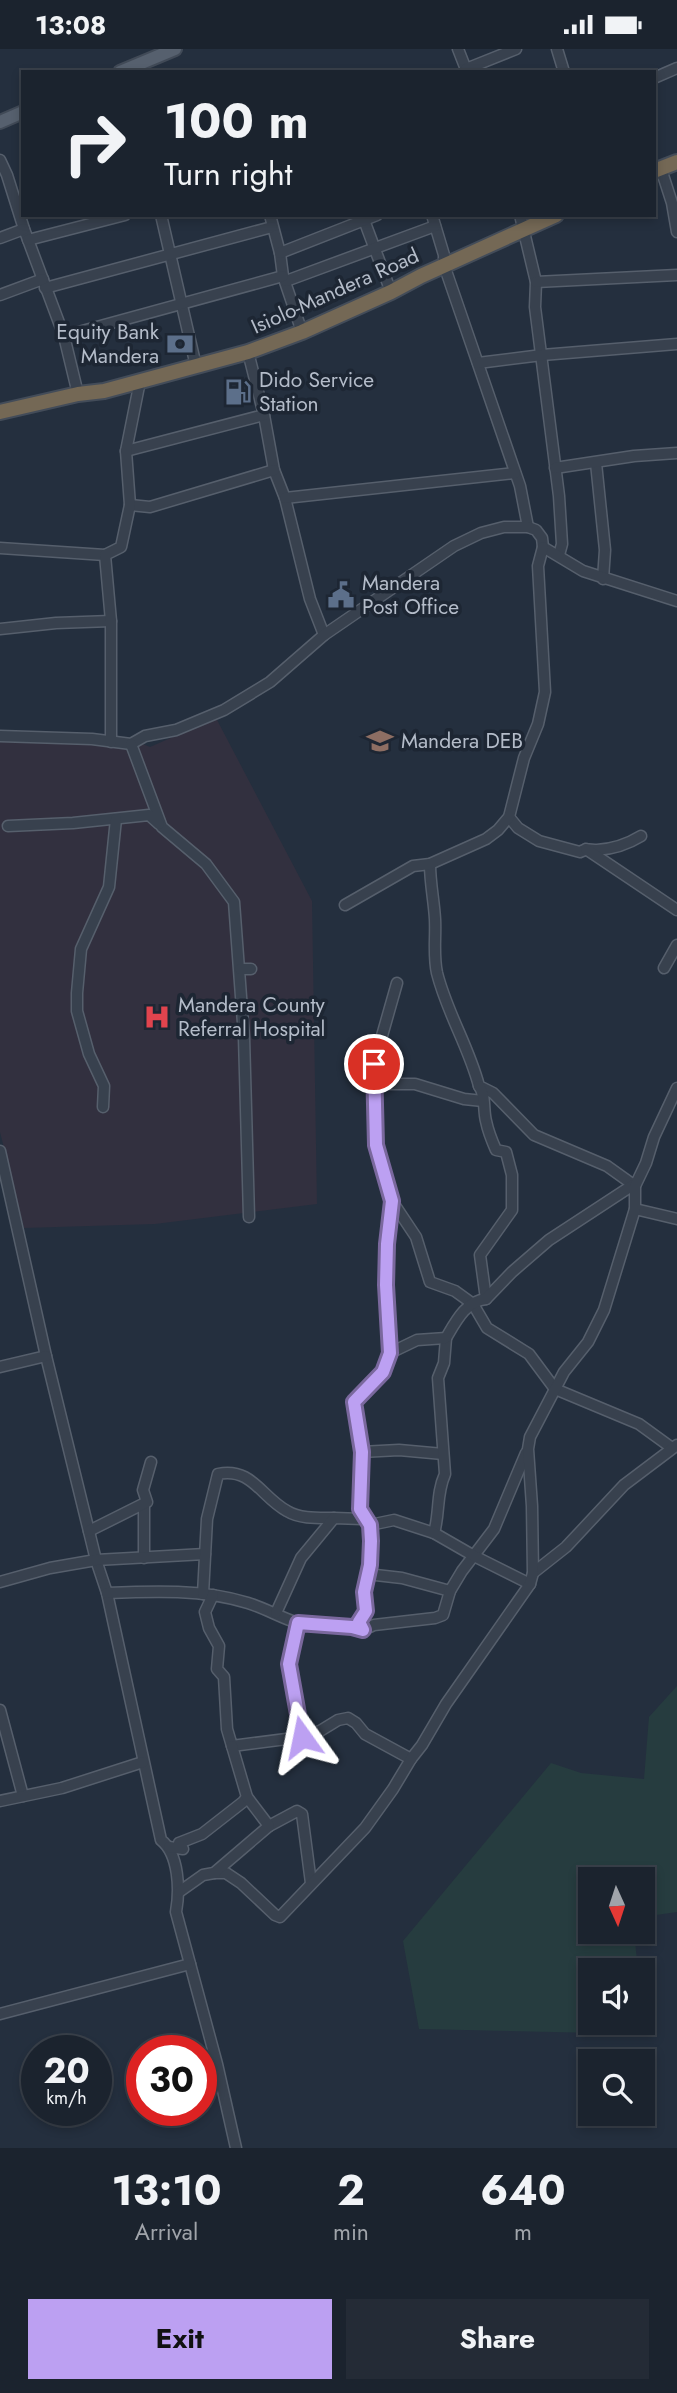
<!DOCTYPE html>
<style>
:root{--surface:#1b232e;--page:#242b36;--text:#f1f3f6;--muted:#a0a4aa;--line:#39404a;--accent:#bca0f2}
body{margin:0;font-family:Jost,sans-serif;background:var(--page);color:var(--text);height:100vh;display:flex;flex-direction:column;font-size:26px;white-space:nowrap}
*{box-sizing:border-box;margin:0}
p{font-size:23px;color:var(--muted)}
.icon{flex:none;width:38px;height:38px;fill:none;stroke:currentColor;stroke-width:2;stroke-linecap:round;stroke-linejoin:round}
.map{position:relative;height:2099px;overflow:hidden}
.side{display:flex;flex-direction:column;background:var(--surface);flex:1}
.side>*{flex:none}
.guide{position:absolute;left:21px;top:21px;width:635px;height:147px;border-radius:0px;box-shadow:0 4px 10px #0003,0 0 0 2px var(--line);background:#1b232e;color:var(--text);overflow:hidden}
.needle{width:46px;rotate:177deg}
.fabs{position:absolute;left:578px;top:1818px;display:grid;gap:14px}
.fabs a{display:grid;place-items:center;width:77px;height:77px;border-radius:0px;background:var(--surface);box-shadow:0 4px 10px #0003,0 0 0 2px var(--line);font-size:35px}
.speed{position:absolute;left:21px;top:1986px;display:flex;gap:14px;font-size:35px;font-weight:700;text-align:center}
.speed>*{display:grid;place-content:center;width:91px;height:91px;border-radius:50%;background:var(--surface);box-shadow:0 4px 10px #0003,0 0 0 2px var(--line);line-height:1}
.speed small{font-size:18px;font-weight:400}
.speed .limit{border:10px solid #d22;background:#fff;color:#111}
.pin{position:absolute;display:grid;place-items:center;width:60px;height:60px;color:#fff;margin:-30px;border:4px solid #fff;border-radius:50%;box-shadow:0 2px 7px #0007}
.me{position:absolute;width:77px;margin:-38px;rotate:348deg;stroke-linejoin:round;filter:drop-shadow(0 0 5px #0008)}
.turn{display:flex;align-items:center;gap:24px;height:147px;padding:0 28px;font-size:32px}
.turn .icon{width:91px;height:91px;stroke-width:2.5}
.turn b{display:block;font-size:49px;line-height:60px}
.eta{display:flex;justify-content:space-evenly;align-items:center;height:119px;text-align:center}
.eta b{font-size:42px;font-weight:700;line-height:49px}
.primary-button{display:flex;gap:14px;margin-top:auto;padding:14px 28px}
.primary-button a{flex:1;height:80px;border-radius:0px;background:var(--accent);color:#111;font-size:28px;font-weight:700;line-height:80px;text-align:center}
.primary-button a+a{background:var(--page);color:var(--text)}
.status{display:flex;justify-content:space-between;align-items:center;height:49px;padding:0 35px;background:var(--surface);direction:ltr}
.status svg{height:19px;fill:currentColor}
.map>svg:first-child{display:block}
</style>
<div class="status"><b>13:08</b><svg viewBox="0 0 49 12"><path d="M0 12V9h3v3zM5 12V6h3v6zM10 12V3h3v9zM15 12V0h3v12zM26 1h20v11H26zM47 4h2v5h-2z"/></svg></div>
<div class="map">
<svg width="677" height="2099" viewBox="0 0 677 2099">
<rect width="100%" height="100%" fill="#242f3e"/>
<path fill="#32303f" d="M216,669L312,852L317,1155L155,1175L24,1179L0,1083V682L128,689L150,698Z"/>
<path fill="#263c3f" d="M677,1637V1863L642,1868V1830H590V1883H634L638,1921L590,1922V1974H642L643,1985L419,1980L403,1892L551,1714L581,1724L644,1730L649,1668Z"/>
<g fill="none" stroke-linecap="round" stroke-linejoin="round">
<g stroke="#565f6c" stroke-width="13">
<g id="minor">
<path d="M458,0L467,23"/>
<path d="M557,0L564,23"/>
<path d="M466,20L516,0"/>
<path d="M654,29L677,19"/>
<path d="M0,111L7,126L24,180L64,287L78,345"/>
<path d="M661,120L672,154L677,183"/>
<path d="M161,166L196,317"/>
<path d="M270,166L280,204L283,227L302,283"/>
<path d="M432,166L444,206V216L520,437L528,478"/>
<path d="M520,166L536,233L535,258L559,447L562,495L559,506"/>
<path d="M364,171L391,243"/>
<path d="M0,189L24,180"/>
<path d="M28,191L125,166"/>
<path d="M280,204L377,166"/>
<path d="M286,232L435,177"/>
<path d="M536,233L677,226"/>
<path d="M45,239L272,178"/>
<path d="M0,246L43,230"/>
<path d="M64,287L283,227"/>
<path d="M248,303L264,366L274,421L285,449L310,550L324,586"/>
<path d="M478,314L542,306L677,295"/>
<path d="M126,402L264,366"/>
<path d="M596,414L605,501L603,530"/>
<path d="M555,419L634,407L677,404"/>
<path d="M285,449L515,424"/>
<path d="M130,456L150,458L274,421"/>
<path d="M0,499L105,506"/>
<path d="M0,580L56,574L111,572"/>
<path d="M0,687L92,690L131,695L145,687L176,681L224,661L270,633L324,586L454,497L481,484L504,478H528L536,481L542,489L543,498L583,522L677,552"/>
<path d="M111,693V572L105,506L121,498L130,456L126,402L140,332"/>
<path d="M131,695L162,778L206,815L234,853L244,988L249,1168"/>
<path d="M509,768L518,779L539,792L580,803C587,799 590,801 597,801C613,800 628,795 641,787"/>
<path d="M8,777L73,774L149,766L159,775"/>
<path d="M586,800L677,861"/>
<path d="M430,815C430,834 434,852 435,870C436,888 433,906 437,924C447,964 469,998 479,1037L493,1044L534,1086L607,1117L635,1137"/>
<path d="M345,856L413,817L430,815L486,790L498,781L509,768L524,709L538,675L545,643L538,517L543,498"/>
<path d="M664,919L677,896"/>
<path d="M240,920H251"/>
<path d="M397,934L374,1015L376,1096L392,1152L416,1188L430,1233L455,1242L473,1255L487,1279L529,1305L555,1340L639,1375L672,1399"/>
<path d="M374,1035H415L464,1050L483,1052"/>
<path d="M479,1037C486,1046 483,1061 486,1072C488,1082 492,1092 496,1101L506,1103L512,1126V1161L480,1206L486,1250"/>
<path d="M103,1058L104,1037L89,1005L77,962V944L81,900L109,838L116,770"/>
<path d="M0,1102L46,1307L96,1511L107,1544L161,1791C179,1805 180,1841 176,1863L217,2015L236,2099"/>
<path d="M635,1160L677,1170"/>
<path d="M390,1304C386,1253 386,1204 392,1152"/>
<path d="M0,1318L46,1307"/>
<path d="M361,1403L399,1401L443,1405"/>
<path d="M144,1456V1509"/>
<path d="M89,1482L147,1453L143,1441L151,1413"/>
<path d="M434,1484C440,1463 436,1445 445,1425L438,1329L444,1314L446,1289"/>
<path d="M533,1524L566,1498L624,1436L677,1396"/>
<path d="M367,1525L402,1529L450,1542"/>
<path d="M0,1533L50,1519L96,1511L205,1505"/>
<path d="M107,1544C153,1542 203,1540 248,1554C265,1559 281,1569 298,1574C319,1581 342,1575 363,1581L374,1576L435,1569L443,1566L450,1542L462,1522L494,1480L526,1404"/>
<path d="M203,1545L207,1470L218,1425C252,1418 261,1448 287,1462C300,1470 318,1469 334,1469"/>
<path d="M213,1546L205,1563L209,1579L219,1597L217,1620L224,1628L227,1680L232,1697L302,1688L320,1682L338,1671L348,1669L356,1674L365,1685L411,1710"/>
<path d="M276,1564L301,1509L334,1469L362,1470L370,1476L394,1471L434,1484L474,1507L530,1535"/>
<path d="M298,1574L289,1615L302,1688"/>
<path d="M363,1581L359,1573L366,1562L364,1543L370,1516L371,1492L370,1476L360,1460L361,1403L354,1353L383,1323L390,1304L417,1291L446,1289C456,1272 466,1252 486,1250L512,1223L549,1191L633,1136"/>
<path d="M0,1661L23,1747"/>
<path d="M0,1752L62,1739L143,1713"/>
<path d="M269,1777L297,1762L302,1765L311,1834"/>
<path d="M169,1798L183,1800L179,1794L202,1785L243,1753L247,1748"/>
<path d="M214,1824H226L241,1834L275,1866L280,1868L365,1779L393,1740L411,1710L422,1696L446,1655L530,1535L533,1524L532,1457L528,1400L530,1388L564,1323L588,1293L604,1261L635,1160V1137L646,1114L654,1088L677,1039"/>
<path d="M179,1843L203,1826L214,1824L269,1777L247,1748L232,1697"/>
<path d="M0,1965L190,1915"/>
</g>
</g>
<g stroke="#414a57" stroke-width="16">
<g id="major">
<path d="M120,23L175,0"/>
<path d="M0,73L23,63"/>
</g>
</g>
<g stroke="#434c59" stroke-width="18">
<g id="highway">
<path d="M654,122L677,113"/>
<path d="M0,363L78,345L104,342L248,303L302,283L391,243L421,227L556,166"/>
</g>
</g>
<use href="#minor" stroke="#38414e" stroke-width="10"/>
<use href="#major" stroke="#56606e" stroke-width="12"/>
<use href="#highway" stroke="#746855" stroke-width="14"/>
</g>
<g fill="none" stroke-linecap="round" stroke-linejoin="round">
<g stroke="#7a689d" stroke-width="18">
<path id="route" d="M302,1688L289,1615L298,1574L352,1578L363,1581L359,1573L366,1562L364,1543L370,1516L371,1492L370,1476L360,1460L362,1403L354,1353L383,1323L390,1304L386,1236L387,1195L392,1152L376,1096L374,1015"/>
</g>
<use href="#route" stroke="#bca0f2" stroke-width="12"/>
</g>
<defs>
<g id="bank-bare" transform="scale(2.1)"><path d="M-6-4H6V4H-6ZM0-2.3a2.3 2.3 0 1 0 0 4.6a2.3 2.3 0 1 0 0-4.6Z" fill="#5c6f8a" stroke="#1d2633" stroke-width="2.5" paint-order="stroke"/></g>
<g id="fuel-bare" transform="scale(2.1)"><path d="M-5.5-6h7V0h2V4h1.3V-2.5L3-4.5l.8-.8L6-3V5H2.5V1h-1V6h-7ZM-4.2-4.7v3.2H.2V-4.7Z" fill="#5c6f8a" stroke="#1d2633" stroke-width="2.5" paint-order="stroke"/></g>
<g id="civic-bare" transform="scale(2.1)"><path d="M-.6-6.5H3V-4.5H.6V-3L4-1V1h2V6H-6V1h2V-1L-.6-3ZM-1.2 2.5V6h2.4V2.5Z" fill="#5c6f8a" stroke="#1d2633" stroke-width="2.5" paint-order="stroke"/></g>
<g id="school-bare" transform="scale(2.1)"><path d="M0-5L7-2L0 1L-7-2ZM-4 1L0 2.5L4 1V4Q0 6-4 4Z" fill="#8d6e63" stroke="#1d2633" stroke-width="2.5" paint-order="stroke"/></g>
<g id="hospital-bare" transform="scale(2.1)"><path d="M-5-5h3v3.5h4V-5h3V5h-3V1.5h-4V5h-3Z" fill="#e0444e" stroke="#1d2633" stroke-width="2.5" paint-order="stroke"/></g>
</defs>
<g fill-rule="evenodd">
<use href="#bank-bare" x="180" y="295"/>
<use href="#fuel-bare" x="238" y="343"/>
<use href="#civic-bare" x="341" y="546"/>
<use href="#school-bare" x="380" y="692"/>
<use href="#hospital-bare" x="157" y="968"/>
</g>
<g text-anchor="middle" stroke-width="7" stroke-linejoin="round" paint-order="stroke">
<g font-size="21" fill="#b4bcc9" stroke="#1d2633">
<text transform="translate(335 242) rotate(-24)" y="7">Isiolo-Mandera Road</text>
</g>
<g font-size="21" fill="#b4bcc9" stroke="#1d2633" text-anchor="start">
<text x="159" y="290" text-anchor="end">Equity Bank<tspan x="159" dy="24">Mandera</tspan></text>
<text x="259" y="338">Dido Service<tspan x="259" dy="24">Station</tspan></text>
<text x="362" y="541">Mandera<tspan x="362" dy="24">Post Office</tspan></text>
<text x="401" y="699">Mandera DEB</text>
<text x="178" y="963">Mandera County<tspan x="178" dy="24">Referral Hospital</tspan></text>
</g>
</g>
</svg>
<div class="fabs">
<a><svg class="needle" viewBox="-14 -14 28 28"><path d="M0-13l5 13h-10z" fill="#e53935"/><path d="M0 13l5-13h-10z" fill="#a0a4aa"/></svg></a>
<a><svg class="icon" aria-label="sound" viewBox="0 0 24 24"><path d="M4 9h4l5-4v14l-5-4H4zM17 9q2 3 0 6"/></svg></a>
<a><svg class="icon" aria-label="search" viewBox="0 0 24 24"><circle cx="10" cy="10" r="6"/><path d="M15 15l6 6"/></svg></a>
</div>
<div class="speed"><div>20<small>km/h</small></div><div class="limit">30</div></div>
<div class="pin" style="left:374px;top:1015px;background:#d93025"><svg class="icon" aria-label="arrive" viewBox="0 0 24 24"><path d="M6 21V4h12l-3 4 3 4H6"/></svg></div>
<svg class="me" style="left:302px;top:1688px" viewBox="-20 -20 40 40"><path d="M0-17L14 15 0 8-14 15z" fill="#bca0f2" stroke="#fff" stroke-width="4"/></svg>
<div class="guide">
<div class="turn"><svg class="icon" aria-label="right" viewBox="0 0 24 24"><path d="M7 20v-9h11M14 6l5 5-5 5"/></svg><div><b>100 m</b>Turn right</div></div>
</div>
</div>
<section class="side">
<div class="eta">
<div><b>13:10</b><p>Arrival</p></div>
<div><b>2</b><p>min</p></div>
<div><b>640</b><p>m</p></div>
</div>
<div class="primary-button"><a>Exit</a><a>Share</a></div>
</section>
